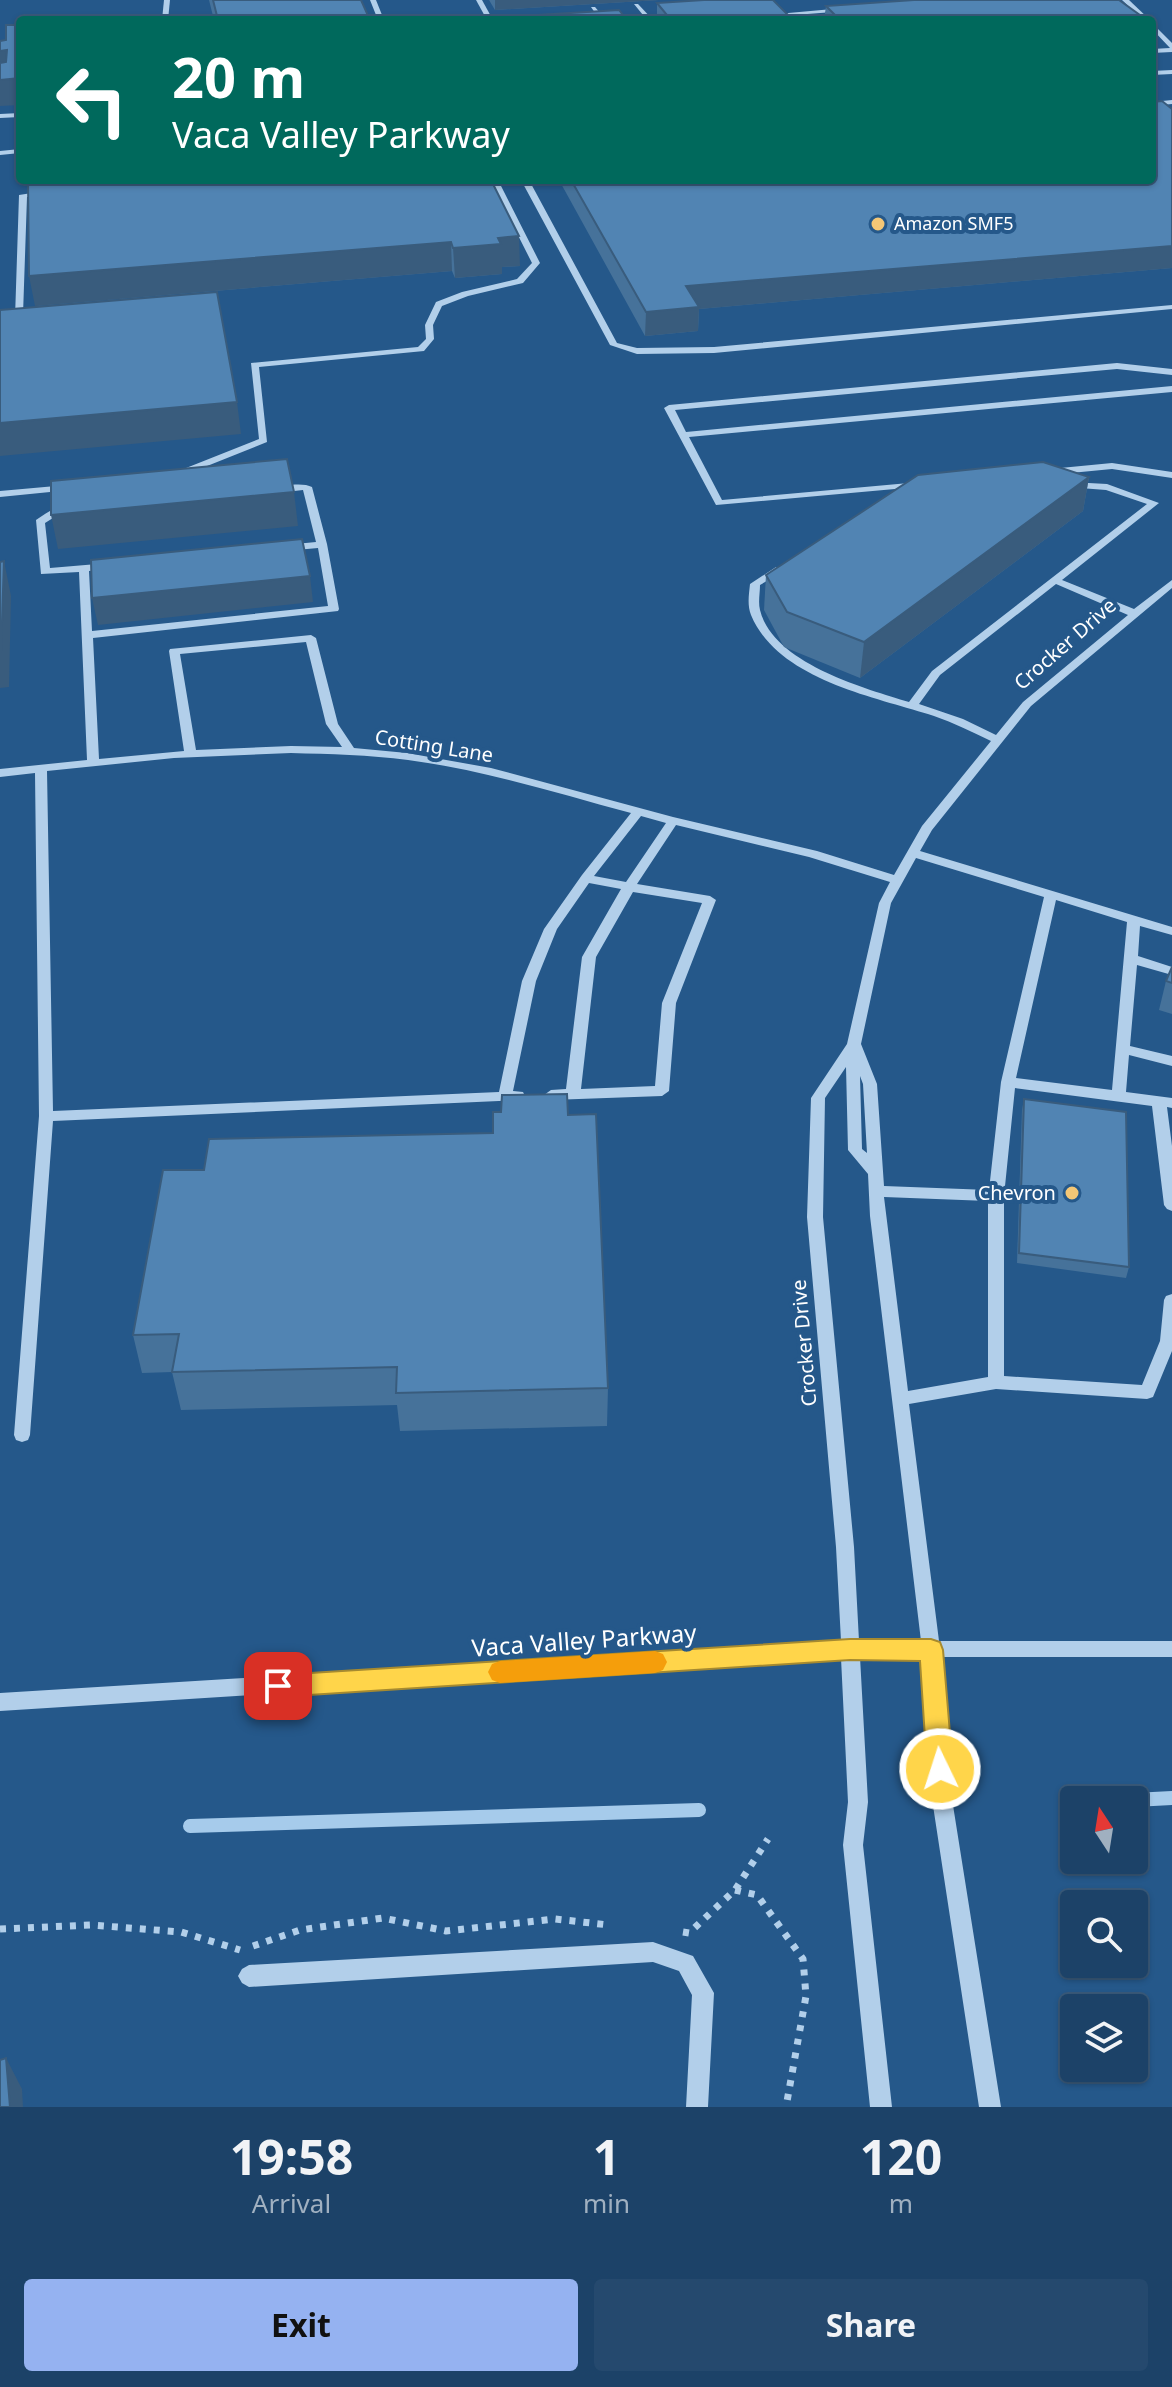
<!DOCTYPE html>
<style>
:root{--surface:#1c4268;--page:#25496e;--text:#f1f3f6;--muted:#a0b0c0;--line:#3a5b7c;--accent:#95b2f1}
body{margin:0;font-family:"Noto Sans",sans-serif;background:var(--page);color:var(--text);height:100vh;display:flex;flex-direction:column;font-size:30px;white-space:nowrap}
*{box-sizing:border-box;margin:0}
p{font-size:26px;color:var(--muted)}
.icon{flex:none;width:44px;height:44px;fill:none;stroke:currentColor;stroke-width:2;stroke-linecap:round;stroke-linejoin:round}
.map{position:relative;height:2107px;overflow:hidden}
.details{display:flex;flex-direction:column;background:var(--surface);flex:1}
.details>*{flex:none}
.banner{position:absolute;left:16px;top:16px;width:1140px;height:168px;border-radius:8px;box-shadow:0 2px 6px #0004,0 0 0 2px var(--line);background:#00695c;color:#fff;overflow:hidden}
.needle{width:52px;rotate:348deg}
.tools{position:absolute;left:1060px;top:1786px;display:grid;gap:16px}
.tools a{display:grid;place-items:center;width:88px;height:88px;border-radius:8px;background:var(--surface);box-shadow:0 2px 6px #0004,0 0 0 2px var(--line);font-size:40px}
.pin{position:absolute;display:grid;place-items:center;width:68px;height:68px;color:#fff;margin:-34px;border-radius:16px;box-shadow:0 4px 12px #0006}
.me{position:absolute;width:88px;margin:-44px;rotate:356deg;stroke-linejoin:round;filter:drop-shadow(0 0 6px #0008)}
.turn{display:flex;align-items:center;gap:28px;height:168px;padding:0 24px;font-size:36px}
.turn .icon{width:104px;height:104px;stroke-width:2.5}
.turn b{display:block;font-size:56px;line-height:68px}
.eta{display:flex;justify-content:space-evenly;align-items:center;height:136px;text-align:center}
.eta b{font-size:48px;font-weight:700;line-height:56px}
.action{display:flex;gap:16px;margin-top:auto;padding:16px 24px}
.action a{flex:1;height:92px;border-radius:8px;background:var(--accent);color:#111;font-size:32px;font-weight:700;line-height:92px;text-align:center}
.action a+a{background:var(--page);color:var(--text)}
.map>svg:first-child{display:block}
</style>
<div class="map">
<svg width="1172" height="2107" viewBox="0 0 1172 2107">
<rect width="100%" height="100%" fill="#25588a"/>
<g fill="none" stroke-linecap="round" stroke-linejoin="round">
<g stroke="#a6cbeb" stroke-width="14">
<path d="M1134,1800L1172,1798"/>
<path d="M190,1826L699,1810"/>
</g>
<g stroke="#b2cfea" stroke-width="7" stroke-dasharray="6 8" stroke-linecap="butt">
<path d="M735,1890L757,1895L803,1959L806,1996L786,2107"/>
<path d="M0,1929L91,1925L181,1932L240,1950"/>
<path d="M683,1932L689,1933L735,1890L768,1839"/>
<path d="M253,1946L300,1930L383,1918L446,1931L555,1919L609,1925"/>
</g>
<g fill="#b2cfea" fill-rule="evenodd">
<path d="M164,0H170L168,20H162Z"/>
<path d="M370,0H376L384,20H378Z"/>
<path d="M476,0H482L493,20H487Z"/>
<path d="M1122,0H1129L1150,20H1143Z"/>
<path d="M634,4H638L653,20H647Z"/>
<path d="M591,7H595L606,20H600Z"/>
<path d="M844,8L846,11L769,17L766,15Z"/>
<path d="M1152,23L1172,43V52L1152,53V49L1170,48L1152,29Z"/>
<path d="M1172,70V74L1152,75V71Z"/>
<path d="M1172,100V104L1152,106V102Z"/>
<path d="M20,113V117L0,118V114Z"/>
<path d="M20,149V153L0,155V151Z"/>
<path d="M490,180H498L540,263L523,283L468,296L442,306L433,325L434,339L424,351L259,367L267,442L182,476H176V472L259,439L251,363L418,347L426,339L425,325L436,302L462,292L517,279L532,263Z"/>
<path d="M521,180H529L617,343L637,348L714,347L1172,305V309L714,353L637,354L610,345Z"/>
<path d="M45,191L49,193L48,195L27,197L23,315L30,318L19,321L15,318L19,195Z"/>
<path d="M1117,363L1172,369V375L1117,369L675,410L686,432L1172,386V392L689,437L722,500L920,482L922,484L917,487L716,505L664,408L669,405Z"/>
<path d="M1112,463L1172,472V478L1112,469L1050,475L1045,472L1050,469Z"/>
<path d="M1070,482L1107,484L1159,503L1062,580L1134,609L1172,580V588L1031,706L932,830L920,851L1172,927V935L1140,926L1138,956L1172,967V975L1137,965L1130,1046L1172,1056V1066L1129,1055L1126,1092L1172,1098V1108L1167,1107L1172,1146V1211L1167,1209L1164,1205L1152,1106L1015,1088L1004,1196V1376L1142,1385L1160,1341L1164,1300L1166,1296L1172,1294V1351L1153,1397L1147,1399L996,1389L909,1404L939,1641H1172V1657H941L952,1799L1001,2107H979L932,1799L922,1657H860L868,1802L863,1845L892,2107H870L843,1845L848,1802L841,1658L0,1711V1693L841,1641L836,1547L807,1217L811,1098L847,1044L879,903L890,882L809,857L676,825L637,884L710,896L716,900L676,1003L669,1091L662,1096L551,1100L544,1095L551,1090L566,1089L582,957L621,889L589,883L557,929L536,981L513,1091L523,1092L525,1096L523,1100L53,1121L30,1435L28,1440L22,1442L16,1440L14,1435L39,1116L35,773L0,777V769L87,760L79,572L41,574L36,520C48,512 61,501 74,509L61,513L45,523L50,568L109,563L114,566L109,569L89,571L92,631L328,606L318,548L285,551L280,548L285,545L316,542L303,490L277,493L272,490C281,485 303,482 312,487L327,544L339,609L338,611L93,638L99,759L184,751L169,651L170,649L311,635L316,638L338,724L354,748L407,753L491,768L673,817L817,851L894,875L922,826L991,741C972,732 954,723 934,716C875,697 778,680 751,615C747,605 749,594 750,584L776,567H784V571L760,585C760,593 758,602 760,610C773,663 864,688 909,702L932,671L1147,504L1106,490L1067,487V483ZM1056,584L1128,615L1023,702L996,735L963,719L919,704L940,675ZM306,642L326,724L342,747L291,746L196,750L180,654ZM291,753C330,754 369,755 408,760C484,770 557,793 631,813L582,875L544,929L522,981L499,1092L53,1111L47,771L174,758ZM641,816L666,823L626,882L594,876ZM916,858L1044,897L1001,1082L989,1190L884,1186L877,1084L861,1044L891,903ZM633,892L702,903L662,1003L655,1086L581,1089L596,957ZM1056,900L1127,922L1112,1090L1016,1078ZM846,1067L848,1150L868,1174L870,1216L921,1641H859L854,1547L823,1217L825,1098ZM860,1076L863,1084L867,1153L862,1149ZM884,1197L988,1201V1377L908,1391Z"/>
<path d="M67,485L70,486V490L0,497V491Z"/>
<path d="M653,1942L693,1956L714,1993L708,2107H686L692,1995L679,1971L653,1962L249,1987L242,1983L238,1976L242,1969L249,1965Z"/>
</g>
</g>
<g fill="#46729a">
<path d="M209,0H361L370,20H214Z"/>
<path d="M489,0H659L495,10Z"/>
<path d="M657,3L793,20H657Z"/>
<path d="M826,6L1144,20H824Z"/>
<path d="M1172,109V268L699,309L698,331L645,336L559,180H1152Z"/>
<path d="M491,180L520,266L502,267V274L455,278L452,271L35,306Z"/>
<path d="M1089,477L1083,511L860,678L784,647L764,610L766,575Z"/>
<path d="M1172,967V1014L1159,1010L1166,981Z"/>
<path d="M1024,1099L1129,1267L1126,1278L1017,1263L1022,1110Z"/>
<path d="M493,1133L608,1388L607,1426L400,1431L397,1405L181,1410L172,1372L142,1373L133,1335L204,1170Z"/>
</g>
<g fill="#395c7d">
<path d="M495,0H659L495,10Z"/>
<path d="M7,50L12,76L0,77V51Z"/>
<path d="M20,78V105L0,106V80Z"/>
<path d="M519,236L520,266L502,267V274L455,278L453,248L498,238Z"/>
<path d="M451,242L452,271L35,306L29,276Z"/>
<path d="M1172,246V268L699,309L698,331L645,336L646,312L686,286Z"/>
<path d="M237,402L241,434L0,456V423Z"/>
<path d="M1089,477L1083,511L860,678L864,642Z"/>
<path d="M294,492L298,526L58,549L51,515Z"/>
<path d="M4,561L11,596L9,687L0,688V652Z"/>
<path d="M310,576L313,602L98,625L92,598Z"/>
<path d="M6,2058L22,2089L23,2107H10Z"/>
</g>
<g fill="#5184b3" stroke="#395c7d" stroke-width="2">
<path d="M213,0H361L370,20H218Z"/>
<path d="M704,0H773L793,20H671L657,3Z"/>
<path d="M914,0H1119L1144,18L1115,20H840L826,6Z"/>
<path d="M619,10L627,20H524L522,16Z"/>
<path d="M128,18V20H96Z"/>
<path d="M6,25H20V78L0,80V63L6,62L7,50L0,51V41L6,40Z"/>
<path d="M1162,101L1172,109V246L686,286L699,307L646,312L571,180H1152V102Z"/>
<path d="M28,180H491L519,236L498,238L501,244L453,248L451,242L29,276Z"/>
<path d="M217,292L237,402L0,423V310Z"/>
<path d="M287,459L294,492L51,515V481Z"/>
<path d="M1043,462L1089,477L864,642L787,612L766,575L918,475Z"/>
<path d="M302,539L310,576L92,598L91,560Z"/>
<path d="M4,561L1,652H0V562Z"/>
<path d="M1172,967V983L1166,981Z"/>
<path d="M567,1094L568,1115L596,1114L608,1388L396,1393L397,1367L172,1372L179,1334L133,1335L163,1170H204L209,1139L493,1133V1112H501L502,1095Z"/>
<path d="M1024,1099L1126,1112L1129,1267L1019,1253Z"/>
<path d="M6,2058L10,2107H0V2060Z"/>
</g>
<path fill="#ffd54a" stroke="#a68a30" stroke-width="2" d="M850,1639H931L940,1642L943,1650L953,1769L949,1777L940,1781L931,1777L927,1769L920,1661L850,1660L278,1697L269,1694L266,1686L269,1678L278,1675Z"/>
<path fill="#f59e0b" d="M655,1651L663,1654L667,1662L663,1670L655,1673L500,1683L492,1680L488,1672L492,1664L500,1661Z"/>
<g fill="#f4c776" stroke="#25588a" stroke-width="3">
<circle cx="878" cy="224" r="8"/>
<circle cx="1072" cy="1193" r="8"/>
</g>
<g text-anchor="middle" stroke-width="8" stroke-linejoin="round" paint-order="stroke">
<g font-size="18" fill="#fff" stroke="#25588a" text-anchor="start">
<text x="894" y="230">Amazon SMF5</text>
</g>
<g font-size="20" fill="#fff" stroke="#25588a">
<text transform="translate(1065 644) rotate(-41)" y="7">Crocker Drive</text>
<text transform="translate(434 746) rotate(9)" y="7">Cotting Lane</text>
<text transform="translate(804 1343) rotate(-95)" y="7">Crocker Drive</text>
</g>
<g font-size="20" fill="#fff" stroke="#25588a" text-anchor="end">
<text x="1056" y="1200">Chevron</text>
</g>
<g font-size="24" fill="#fff" stroke="#25588a">
<text transform="translate(584 1641) rotate(-4)" y="8">Vaca Valley Parkway</text>
</g>
</g>
</svg>
<div class="tools">
<a><svg class="needle" viewBox="-14 -14 28 28"><path d="M0-13l5 13h-10z" fill="#e53935"/><path d="M0 13l5-13h-10z" fill="#a0b0c0"/></svg></a>
<a><svg class="icon" aria-label="search" viewBox="0 0 24 24"><circle cx="10" cy="10" r="6"/><path d="M15 15l6 6"/></svg></a>
<a><svg class="icon" aria-label="layers" viewBox="0 0 24 24"><path d="M12 4l9 5-9 5-9-5zM3 14l9 5 9-5"/></svg></a>
</div>
<div class="pin" style="left:278px;top:1686px;background:#d93025"><svg class="icon" aria-label="arrive" viewBox="0 0 24 24"><path d="M6 21V4h12l-3 4 3 4H6"/></svg></div>
<svg class="me" style="left:940px;top:1769px" viewBox="-20 -20 40 40"><circle r="17" fill="#ffd54a" stroke="#fff" stroke-width="3"/><path d="M0-11L8 9 0 5-8 9z" fill="#fff"/></svg>
<div class="banner">
<div class="turn"><svg class="icon" aria-label="left" viewBox="0 0 24 24"><path d="M17 20v-9H6M10 6l-5 5 5 5"/></svg><div><b>20 m</b>Vaca Valley Parkway</div></div>
</div>
</div>
<section class="details">
<div class="eta">
<div><b>19:58</b><p>Arrival</p></div>
<div><b>1</b><p>min</p></div>
<div><b>120</b><p>m</p></div>
</div>
<div class="action"><a>Exit</a><a>Share</a></div>
</section>
